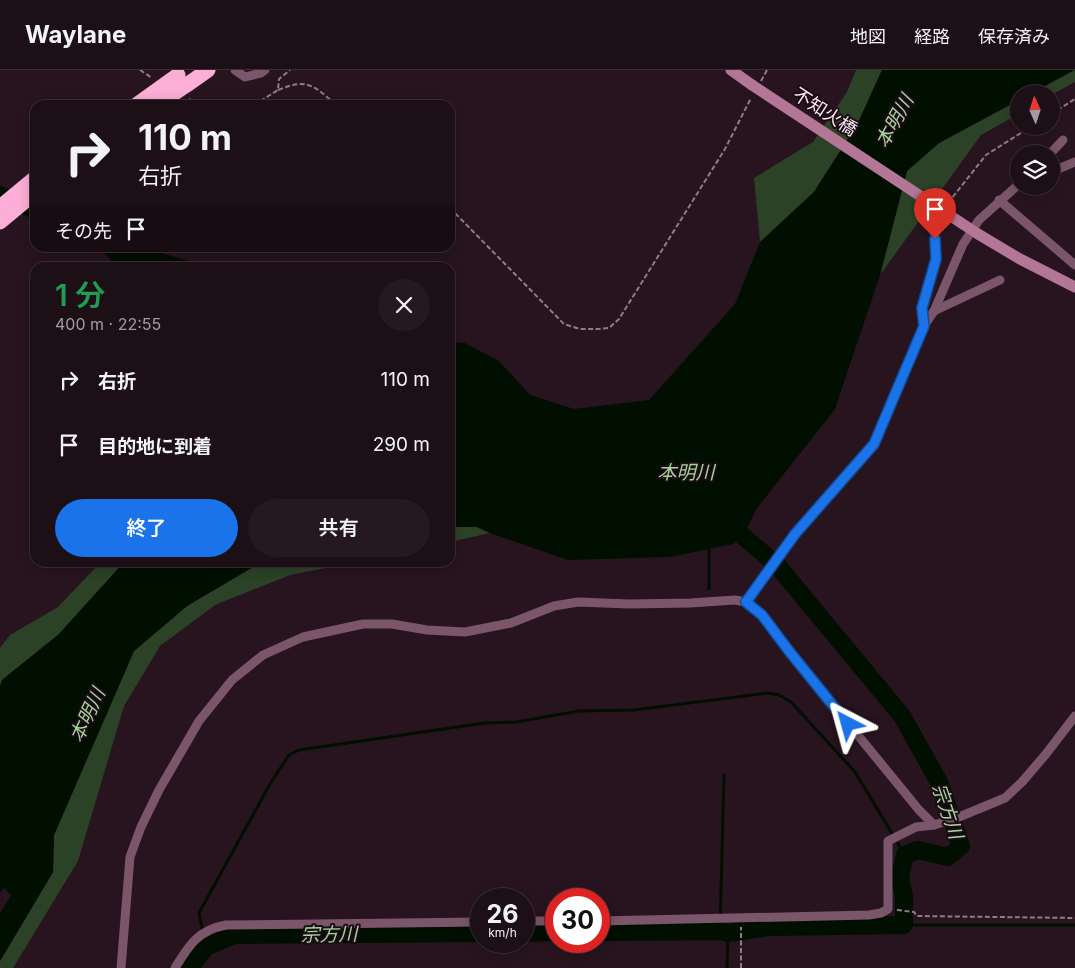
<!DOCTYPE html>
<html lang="ja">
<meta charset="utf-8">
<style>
:root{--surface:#1d0f16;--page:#25181f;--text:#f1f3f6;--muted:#a09ca1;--line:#3b2f35;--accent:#1a73e8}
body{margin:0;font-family:Inter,"Noto Sans JP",sans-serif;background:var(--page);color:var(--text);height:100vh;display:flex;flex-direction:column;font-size:19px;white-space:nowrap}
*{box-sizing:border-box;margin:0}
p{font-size:16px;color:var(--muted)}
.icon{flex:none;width:28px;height:28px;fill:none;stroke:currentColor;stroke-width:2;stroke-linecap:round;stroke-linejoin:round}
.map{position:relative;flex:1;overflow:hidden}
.panel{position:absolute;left:30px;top:192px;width:425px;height:305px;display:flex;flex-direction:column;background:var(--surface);border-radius:15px;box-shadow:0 2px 12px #0003,0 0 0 1px var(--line)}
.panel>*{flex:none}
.hud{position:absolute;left:30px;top:30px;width:425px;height:152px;border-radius:15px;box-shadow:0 2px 12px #0003,0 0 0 1px var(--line);background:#1d0f16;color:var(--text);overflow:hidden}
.needle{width:32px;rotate:357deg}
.buttons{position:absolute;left:1010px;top:15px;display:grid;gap:10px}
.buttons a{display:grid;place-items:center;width:50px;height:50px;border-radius:50%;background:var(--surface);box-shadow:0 2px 12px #0003,0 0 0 1px var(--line);font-size:25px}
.speed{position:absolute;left:470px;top:818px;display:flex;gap:10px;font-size:25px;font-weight:700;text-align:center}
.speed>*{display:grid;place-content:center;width:65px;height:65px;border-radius:50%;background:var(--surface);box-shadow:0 2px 12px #0003,0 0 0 1px var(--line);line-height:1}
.speed small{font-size:12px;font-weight:400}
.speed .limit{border:8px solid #d22;background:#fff;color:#111}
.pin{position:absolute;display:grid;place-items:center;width:42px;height:42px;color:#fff;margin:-51px -21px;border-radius:50% 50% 50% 0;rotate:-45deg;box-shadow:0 0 5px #0007}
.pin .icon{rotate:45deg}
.me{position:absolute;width:55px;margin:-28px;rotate:321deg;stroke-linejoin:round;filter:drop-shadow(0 0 4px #0008)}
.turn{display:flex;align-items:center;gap:18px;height:105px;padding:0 25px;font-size:22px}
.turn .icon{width:65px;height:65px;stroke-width:2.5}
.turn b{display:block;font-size:35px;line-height:42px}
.then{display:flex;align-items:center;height:48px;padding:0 25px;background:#0003;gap:10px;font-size:19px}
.round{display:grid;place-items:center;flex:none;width:52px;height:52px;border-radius:26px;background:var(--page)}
.headline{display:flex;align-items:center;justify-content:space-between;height:85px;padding:0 25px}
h1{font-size:30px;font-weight:600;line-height:38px;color:#1e9e55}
.action{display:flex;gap:10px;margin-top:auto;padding:10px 25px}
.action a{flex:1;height:58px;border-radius:30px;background:var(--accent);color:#fff;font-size:20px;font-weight:600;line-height:58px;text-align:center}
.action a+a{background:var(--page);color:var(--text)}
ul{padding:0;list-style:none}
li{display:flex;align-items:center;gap:15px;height:65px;padding:0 25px}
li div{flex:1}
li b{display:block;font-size:19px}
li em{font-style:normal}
header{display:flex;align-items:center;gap:30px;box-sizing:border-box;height:70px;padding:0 25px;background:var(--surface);border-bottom:1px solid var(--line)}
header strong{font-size:24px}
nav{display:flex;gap:28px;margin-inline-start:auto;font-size:18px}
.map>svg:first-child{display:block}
</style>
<header>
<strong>Waylane</strong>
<nav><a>地図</a><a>経路</a><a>保存済み</a></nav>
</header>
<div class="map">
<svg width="1075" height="898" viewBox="0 0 1075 898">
<rect width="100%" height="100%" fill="#27141e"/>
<g fill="#2b4226">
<path d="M856,0H882L858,53L814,122L760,172L754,108L813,72L847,22Z"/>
<path d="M1075,0V12L1051,25V24H1030Z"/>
<path d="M1019,30V44L981,65L880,205L907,101L939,73Z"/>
<path d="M450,457H477L490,463L450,472Z"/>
<path d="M100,493H124L58,565L2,610L0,616V578L10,565L58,537Z"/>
<path d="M260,493H351L290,505L215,535L160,576L124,636L78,791L13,898H0V891L53,802L54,765L134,581L187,536Z"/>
</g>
<g fill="#000f00">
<path d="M882,0H1074L1030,24H1019V30L939,73L907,101L880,205L835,339L757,438L743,466L733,474L670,487L568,490L490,463L477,457H450V272L465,273L499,291L530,325L574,339L649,330L735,234L760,172L814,122L858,53Z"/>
<path d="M99,178H143L211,197H118Z"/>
<path d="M124,492L260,493L187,536L134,581L54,765L53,802L0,891V844L11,825L4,818L0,823V616L2,610L58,565Z"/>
</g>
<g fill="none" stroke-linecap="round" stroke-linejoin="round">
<g stroke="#000f00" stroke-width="3">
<path d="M709,475V519"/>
<path d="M904,855H1075"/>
<path d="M720,861L724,705"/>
<path d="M206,877L199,843L270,714L289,685L299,680L485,653L516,652L579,641L634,640L768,623L779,625L791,632L855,702L905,785"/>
<path d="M727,898L728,863"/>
</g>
<g stroke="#000f00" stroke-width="18">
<path d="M0,125L35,140"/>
<path d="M599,862L720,861L728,863L769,857L904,855V827L900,807L905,785L918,780L948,787L961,776L939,712L902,646L777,495L725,451"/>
<path d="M524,863L556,862"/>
<path d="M189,898L206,877L234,865L481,863"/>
</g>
<g stroke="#8e7d85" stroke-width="2" stroke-dasharray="5 2.5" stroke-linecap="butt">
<path d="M140,0L152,8"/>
<path d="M761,11L767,0"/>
<path d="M278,20C307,8 314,15 336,35"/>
<path d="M189,29L200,35"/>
<path d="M254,35L278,20L279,9L290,0"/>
<path d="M1051,44L1075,29"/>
<path d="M948,133L986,85L1032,56"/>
<path d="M450,138L564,254L580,259H598L609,258L619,249L725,79L751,28"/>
<path d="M897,840L914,842L917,846L1075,848"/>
<path d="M741,898V857"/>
</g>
<g stroke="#7b5569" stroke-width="9">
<path d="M235,0L245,7L261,3L265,0"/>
<path d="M1050,84L1063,70"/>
<path d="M1051,102L1075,92"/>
<path d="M999,130L1075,195"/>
<path d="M934,241L963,174L979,150L1019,114"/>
<path d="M924,256L922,238L936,189L934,150"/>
<path d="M746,532L795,464L874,374L924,256L934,241L1000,210"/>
<path d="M524,851H556"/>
<path d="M599,851L869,845L881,843L888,839V771L916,757L934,755L959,747L1005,728L1022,712L1046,684L1075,646"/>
<path d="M121,898L130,787L141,757L159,720L199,651L232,610L263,585L303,567L363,554H392L427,560L465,562L511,553L554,536L578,532L629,534L690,533L735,530L746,532L762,545L789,581L919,740L934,755"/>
<path d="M175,898C189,875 198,860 226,855L481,852"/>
</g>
<g stroke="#b37696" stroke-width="11">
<path d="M731,0L752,15"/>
<path d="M978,164L1020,189L1075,217"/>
</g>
<g stroke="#fbaed6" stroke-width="15">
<path d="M188,14L208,0"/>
<path d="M0,137L35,108"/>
<path d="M0,152L35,123"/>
</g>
<path stroke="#b37696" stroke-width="11" d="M752,15L978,164"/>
<g stroke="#fbaed6" stroke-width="15">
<path d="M136,35L178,5"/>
<path d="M157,35L188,14"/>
</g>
</g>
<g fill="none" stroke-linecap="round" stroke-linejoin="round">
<g stroke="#114b97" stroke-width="12">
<path id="route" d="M848,654L789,581L762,545L746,532L795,464L874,374L924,256L922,238L936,189L935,169"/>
</g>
<use href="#route" stroke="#1a73e8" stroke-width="9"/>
</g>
<g text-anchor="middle" stroke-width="4" stroke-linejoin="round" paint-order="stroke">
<g font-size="18" fill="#f9ebf1" stroke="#1d0b15">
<text transform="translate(825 42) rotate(33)" y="6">不知火橋</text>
</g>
<g font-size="19" font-style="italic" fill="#a2d598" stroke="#1d0b15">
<text transform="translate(894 51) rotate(-61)" y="7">本明川</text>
<text x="686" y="409">本明川</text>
<text transform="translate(87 645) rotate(-65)" y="7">本明川</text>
<text transform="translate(948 741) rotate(71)" y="7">宗方川</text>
<text transform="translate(329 864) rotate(-1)" y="7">宗方川</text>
</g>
</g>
</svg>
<div class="buttons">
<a><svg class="needle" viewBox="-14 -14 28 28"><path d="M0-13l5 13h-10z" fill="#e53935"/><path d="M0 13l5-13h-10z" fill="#a09ca1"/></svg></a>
<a><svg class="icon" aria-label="layers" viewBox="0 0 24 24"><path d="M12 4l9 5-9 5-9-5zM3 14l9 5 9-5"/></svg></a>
</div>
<div class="speed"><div>26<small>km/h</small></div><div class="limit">30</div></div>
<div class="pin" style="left:935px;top:169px;background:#d93025"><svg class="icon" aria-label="arrive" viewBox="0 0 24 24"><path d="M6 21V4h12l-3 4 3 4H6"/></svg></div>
<svg class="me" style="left:848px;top:654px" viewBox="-20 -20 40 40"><path d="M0-17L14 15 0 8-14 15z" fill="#1a73e8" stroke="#fff" stroke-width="4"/></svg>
<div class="hud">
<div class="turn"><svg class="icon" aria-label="right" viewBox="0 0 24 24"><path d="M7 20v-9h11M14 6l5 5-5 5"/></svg><div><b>110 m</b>右折</div></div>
<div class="then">その先<svg class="icon" aria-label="arrive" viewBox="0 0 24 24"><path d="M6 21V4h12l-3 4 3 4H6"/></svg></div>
</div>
<section class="panel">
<div class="headline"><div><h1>1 分</h1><p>400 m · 22:55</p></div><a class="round"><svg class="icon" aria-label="close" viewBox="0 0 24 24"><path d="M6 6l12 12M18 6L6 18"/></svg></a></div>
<ul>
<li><svg class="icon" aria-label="right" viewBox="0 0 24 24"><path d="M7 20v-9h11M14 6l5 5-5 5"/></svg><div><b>右折</b></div><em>110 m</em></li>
<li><svg class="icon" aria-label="arrive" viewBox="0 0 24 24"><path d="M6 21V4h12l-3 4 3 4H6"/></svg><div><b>目的地に到着</b></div><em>290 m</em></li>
</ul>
<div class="action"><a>終了</a><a>共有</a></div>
</section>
</div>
